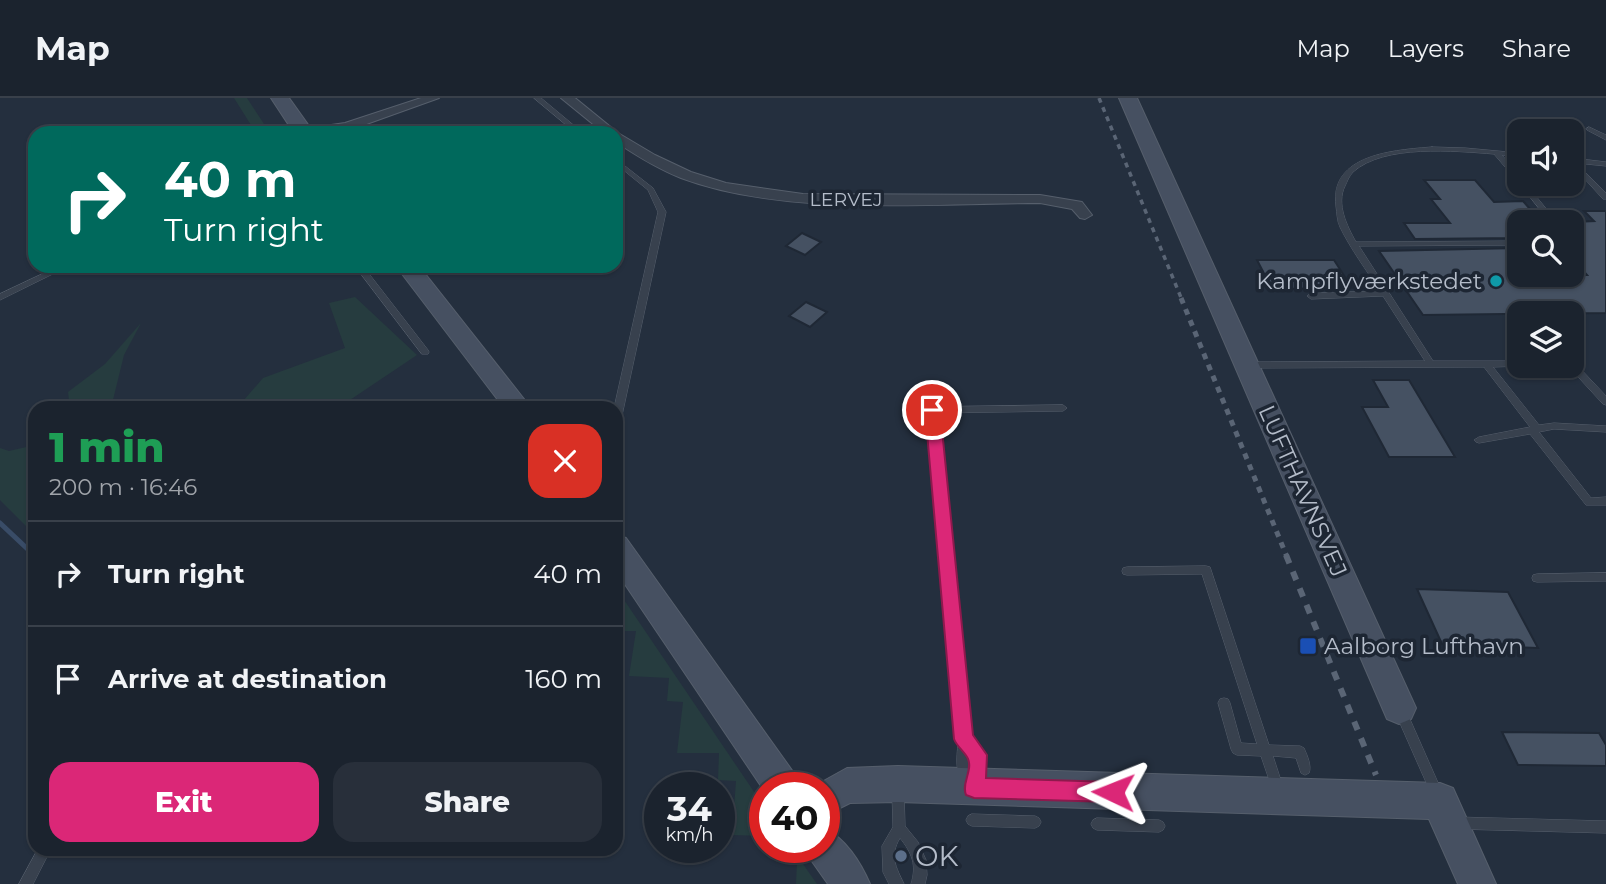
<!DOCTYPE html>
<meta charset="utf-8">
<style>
:root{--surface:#1b232e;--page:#282f3a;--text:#f1f3f6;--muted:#a0a4aa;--line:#39404a;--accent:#db2777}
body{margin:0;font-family:Montserrat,sans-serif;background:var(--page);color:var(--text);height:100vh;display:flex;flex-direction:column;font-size:26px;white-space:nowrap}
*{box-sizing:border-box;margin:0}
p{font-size:23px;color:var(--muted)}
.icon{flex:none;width:38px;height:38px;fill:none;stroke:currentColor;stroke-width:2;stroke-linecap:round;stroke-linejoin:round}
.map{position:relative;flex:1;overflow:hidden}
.details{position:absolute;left:28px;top:303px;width:595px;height:455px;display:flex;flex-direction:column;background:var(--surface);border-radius:21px;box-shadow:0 2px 5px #0004,0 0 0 2px var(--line)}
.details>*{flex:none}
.guide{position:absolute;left:28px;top:28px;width:595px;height:147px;border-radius:21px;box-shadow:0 2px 5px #0004,0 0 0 2px var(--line);background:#00695c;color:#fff;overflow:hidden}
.controls{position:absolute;left:1507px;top:21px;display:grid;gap:14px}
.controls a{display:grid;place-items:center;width:77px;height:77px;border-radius:14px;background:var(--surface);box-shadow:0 2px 5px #0004,0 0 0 2px var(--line);font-size:35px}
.speed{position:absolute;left:644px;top:674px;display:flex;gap:14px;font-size:35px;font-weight:700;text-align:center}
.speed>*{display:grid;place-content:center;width:91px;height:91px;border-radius:50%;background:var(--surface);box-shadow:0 2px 5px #0004,0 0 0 2px var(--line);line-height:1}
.speed small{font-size:18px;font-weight:400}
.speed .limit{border:10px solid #d22;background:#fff;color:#111}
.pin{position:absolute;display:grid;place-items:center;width:60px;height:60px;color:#fff;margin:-30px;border:4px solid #fff;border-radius:50%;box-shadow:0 2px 7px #0007}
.me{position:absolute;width:77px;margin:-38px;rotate:272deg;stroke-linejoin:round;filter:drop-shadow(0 0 5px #0008)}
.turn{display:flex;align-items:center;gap:24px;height:147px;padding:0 21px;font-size:32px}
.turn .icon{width:91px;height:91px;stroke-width:2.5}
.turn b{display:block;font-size:49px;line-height:60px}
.round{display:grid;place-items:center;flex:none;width:74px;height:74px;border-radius:21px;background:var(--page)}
.overview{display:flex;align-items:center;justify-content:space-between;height:119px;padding:0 21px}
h1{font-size:42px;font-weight:800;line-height:52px;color:#1e9e55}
.action{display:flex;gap:14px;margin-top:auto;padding:14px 21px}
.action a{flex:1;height:80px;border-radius:21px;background:var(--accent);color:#fff;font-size:28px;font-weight:800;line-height:80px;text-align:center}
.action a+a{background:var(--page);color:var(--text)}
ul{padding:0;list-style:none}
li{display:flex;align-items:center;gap:21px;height:105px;padding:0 21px;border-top:2px solid var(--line)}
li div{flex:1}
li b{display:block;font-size:26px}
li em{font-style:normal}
header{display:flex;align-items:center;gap:42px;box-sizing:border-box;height:98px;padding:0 35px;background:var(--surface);border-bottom:2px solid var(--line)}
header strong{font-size:33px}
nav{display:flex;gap:38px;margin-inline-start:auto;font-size:24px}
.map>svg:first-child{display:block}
</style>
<header>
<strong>Map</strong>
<nav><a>Map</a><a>Layers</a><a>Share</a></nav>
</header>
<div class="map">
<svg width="1606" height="786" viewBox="0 0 1606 786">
<rect width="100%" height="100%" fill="#242f3e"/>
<g fill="#263c3f">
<path d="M234,0H247L270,35H256Z"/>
<path d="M355,199L417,257L338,310H237L263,280L345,250L329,205Z"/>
<path d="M141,225L124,257L111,310H70L68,294L105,266Z"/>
<path d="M35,347V437L0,402V350L9,353Z"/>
<path d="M616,490L765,710V738L732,737L736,683L718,682L719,655H677L683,604L667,603L669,580L629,578L636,533H620L622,519L616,518Z"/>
<path d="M777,749H791L817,786H796L797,763L777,761Z"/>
</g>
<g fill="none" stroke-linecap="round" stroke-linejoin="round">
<path stroke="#394c67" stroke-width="5" d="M0,425L35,458"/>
</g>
<g fill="#455162" stroke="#1f2835" stroke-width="2">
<path d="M1424,82H1475L1494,104L1523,103L1537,119H1519V140L1415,141L1404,125H1450L1431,101H1440Z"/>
<path d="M1584,113H1606V215L1423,217L1379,153L1519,150V177H1587L1572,160V124L1594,123Z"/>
<path d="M802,135L821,144L805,157L786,148Z"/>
<path d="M1257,162H1334L1352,190L1272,191Z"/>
<path d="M806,204L827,214L810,229L789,218Z"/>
<path d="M1373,282H1409L1455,359H1389L1362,309H1388Z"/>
<path d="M1417,491L1508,494L1538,550L1442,546Z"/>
<path d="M1502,634L1599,635L1606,647V668L1518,667Z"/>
</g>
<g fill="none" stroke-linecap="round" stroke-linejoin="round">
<g stroke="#565f6c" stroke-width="1">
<g id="lane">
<path d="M534,0H541L583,35H576Z"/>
<path d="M1589,29L1606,37V42L1587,32L1586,31Z"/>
<path d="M1432,49L1465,50L1519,55V59L1502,57L1519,78V84L1517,83L1494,56C1455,53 1384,46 1353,74C1349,78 1347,84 1345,88C1336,106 1347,128 1356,144L1519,143V147L1359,148L1433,263H1519V268H1522L1493,269L1539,327L1554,325L1606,328V334L1554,331L1539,334L1591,400L1606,399V407H1586L1530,336L1479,345L1476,344L1474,342L1479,339L1530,329L1484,269L1248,270L1244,267L1248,264L1425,263L1383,198L1311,201L1307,198L1311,195L1380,193C1367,173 1350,150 1340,129C1337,123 1337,115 1336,108C1329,56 1395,52 1432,49Z"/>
<path d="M1572,60L1606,64V68L1576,65L1606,95V101H1603L1572,67Z"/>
<path d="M616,61L653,90L666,114L621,322L616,325V310H614L658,114L648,92L616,66Z"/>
<path d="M1519,85L1526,86L1557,124H1550Z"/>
<path d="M59,168H69L0,202V196Z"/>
<path d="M355,168H363L428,252L429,254L428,256H422Z"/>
<path d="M1572,264L1575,265L1606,298V307L1603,306L1569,269L1568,268H1572Z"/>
<path d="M1063,307L1067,310L1063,313L937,315L970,639C981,654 987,667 980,685L976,687L971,685L968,686C952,677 958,657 958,641L928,312L932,309ZM969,659L971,664V674L969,671Z"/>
<path d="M1206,468L1210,469L1211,472L1269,647L1300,648L1304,650C1307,657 1312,668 1309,675L1305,677L1301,675L1296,660L1273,658L1284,692L1282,696L1278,698L1274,696L1261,658L1237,657L1233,655L1231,651L1218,605L1220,601L1224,600L1228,601L1230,605L1241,645L1257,646L1202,476L1127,477L1123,476L1122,473L1123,470L1127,469Z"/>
<path d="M1606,475V483L1537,484L1533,483L1532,480L1533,477L1537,476Z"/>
<path d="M1401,609L1405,610L1443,696L1441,700L1437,702L1433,700L1395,614L1397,610Z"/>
<path d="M898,688L902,690L904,694L905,728L918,744L926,762L927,777L925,786H911C917,767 912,755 900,740C889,758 896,769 904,786H889L883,774L882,748L893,729L892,694L894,690Z"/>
<path d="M972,716L1035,718L1039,720L1041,724L1039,728L1035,730L972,728L968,726L966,722L968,718Z"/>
<path d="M1456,719L1606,723V735L1456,731L1452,729L1450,725L1452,721Z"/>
<path d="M1097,720L1159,722L1163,724L1165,728L1163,732L1159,734L1097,732L1093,730L1091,726L1093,722Z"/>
<path d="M38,751H51L33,786H19Z"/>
</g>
</g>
<g stroke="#565f6c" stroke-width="2">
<g id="street">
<path d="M421,0H439L347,33L297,35L304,31L345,25Z"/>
<path d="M561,0H575L618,35L655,57L691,74L726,85L803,96L1040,97L1082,104L1092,117L1085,121L1080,120L1072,111L1040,105C929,105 785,119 681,80C658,71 637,58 616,44V35H604Z"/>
</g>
</g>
<g stroke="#565f6c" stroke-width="2">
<g id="secondary">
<path d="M271,0H289L314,35H294Z"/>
<path d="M1119,0H1137L1411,599L1416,610L1411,621L1399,626L1387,621Z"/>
<path d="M396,168H419L531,310H504Z"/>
<path d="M616,437L626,440L796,678L801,690H765V694L616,473Z"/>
<path d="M898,668L1440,685L1453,690L1496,786H1458L1429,721L898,704L850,705L824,718V690H811L847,670Z"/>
<path d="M824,731C845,739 861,765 870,786H828L811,762L806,749H824Z"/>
</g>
</g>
<use href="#lane" fill="#38414e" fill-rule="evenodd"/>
<use href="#street" fill="#38414e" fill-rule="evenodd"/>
<use href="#secondary" fill="#465061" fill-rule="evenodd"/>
<path stroke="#5a6575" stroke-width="3.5" stroke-dasharray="5 5" stroke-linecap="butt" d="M1099,0L1182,202"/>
<path stroke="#5a6575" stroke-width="5" stroke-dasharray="6 6" stroke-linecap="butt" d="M1181,200L1287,459"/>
<path stroke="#5a6575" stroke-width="6" stroke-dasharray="9 9" stroke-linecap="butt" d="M1286,457L1376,677"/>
</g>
<path fill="#db2777" stroke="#8e194d" stroke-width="2" d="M932,306L940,312L973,637L987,657L986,680L1113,684L1120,687L1123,694L1120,701L1113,704L974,700L966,697C961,685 973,673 968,661C965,654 957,649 954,641L925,312Z"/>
<circle fill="#0f9aa8" stroke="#1d2633" stroke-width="2.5" cx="1496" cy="183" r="7"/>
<rect fill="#1a4fb4" stroke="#1d2633" stroke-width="2.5" x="1299" y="539" width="18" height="18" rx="3.5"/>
<circle fill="#5c6f8a" stroke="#1d2633" stroke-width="2.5" cx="901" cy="758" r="7"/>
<g text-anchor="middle" stroke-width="7" stroke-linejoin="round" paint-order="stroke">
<g font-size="19" fill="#b4bcc9" stroke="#1d2633">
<text x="846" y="108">LERVEJ</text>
</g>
<g font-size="23" fill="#b4bcc9" stroke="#1d2633" text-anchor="end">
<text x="1482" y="191">Kampflyværkstedet</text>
<text x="1324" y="556" text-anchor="start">Aalborg Lufthavn</text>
</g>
<g font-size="23" fill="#b4bcc9" stroke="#1d2633">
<text transform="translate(1303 393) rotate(66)" y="8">LUFTHAVNSVEJ</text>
</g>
<g font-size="28" fill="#b4bcc9" stroke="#1d2633" text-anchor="start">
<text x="915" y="768">OK</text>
</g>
</g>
</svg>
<div class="controls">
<a><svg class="icon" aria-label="sound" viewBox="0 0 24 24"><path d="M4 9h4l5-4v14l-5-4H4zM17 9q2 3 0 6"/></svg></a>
<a><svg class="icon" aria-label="search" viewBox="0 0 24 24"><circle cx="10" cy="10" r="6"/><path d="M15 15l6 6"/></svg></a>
<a><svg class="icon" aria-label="layers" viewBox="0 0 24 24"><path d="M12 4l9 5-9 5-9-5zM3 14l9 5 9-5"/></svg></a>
</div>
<div class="speed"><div>34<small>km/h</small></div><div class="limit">40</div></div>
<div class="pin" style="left:932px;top:312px;background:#d93025"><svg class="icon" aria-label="arrive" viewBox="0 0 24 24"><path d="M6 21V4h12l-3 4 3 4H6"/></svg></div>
<svg class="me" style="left:1113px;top:694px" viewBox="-20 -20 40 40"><path d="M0-17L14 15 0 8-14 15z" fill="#db2777" stroke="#fff" stroke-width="4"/></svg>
<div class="guide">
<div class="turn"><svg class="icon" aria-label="right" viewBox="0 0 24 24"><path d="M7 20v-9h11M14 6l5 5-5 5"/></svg><div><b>40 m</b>Turn right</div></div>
</div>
<section class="details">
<div class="overview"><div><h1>1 min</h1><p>200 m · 16:46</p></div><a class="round" style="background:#d93025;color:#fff"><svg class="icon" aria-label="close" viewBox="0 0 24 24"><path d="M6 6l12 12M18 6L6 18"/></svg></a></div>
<ul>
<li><svg class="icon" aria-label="right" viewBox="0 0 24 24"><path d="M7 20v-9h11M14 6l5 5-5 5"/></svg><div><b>Turn right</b></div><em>40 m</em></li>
<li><svg class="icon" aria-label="arrive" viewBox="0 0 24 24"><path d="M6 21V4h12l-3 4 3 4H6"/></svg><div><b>Arrive at destination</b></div><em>160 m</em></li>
</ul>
<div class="action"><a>Exit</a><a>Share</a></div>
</section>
</div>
